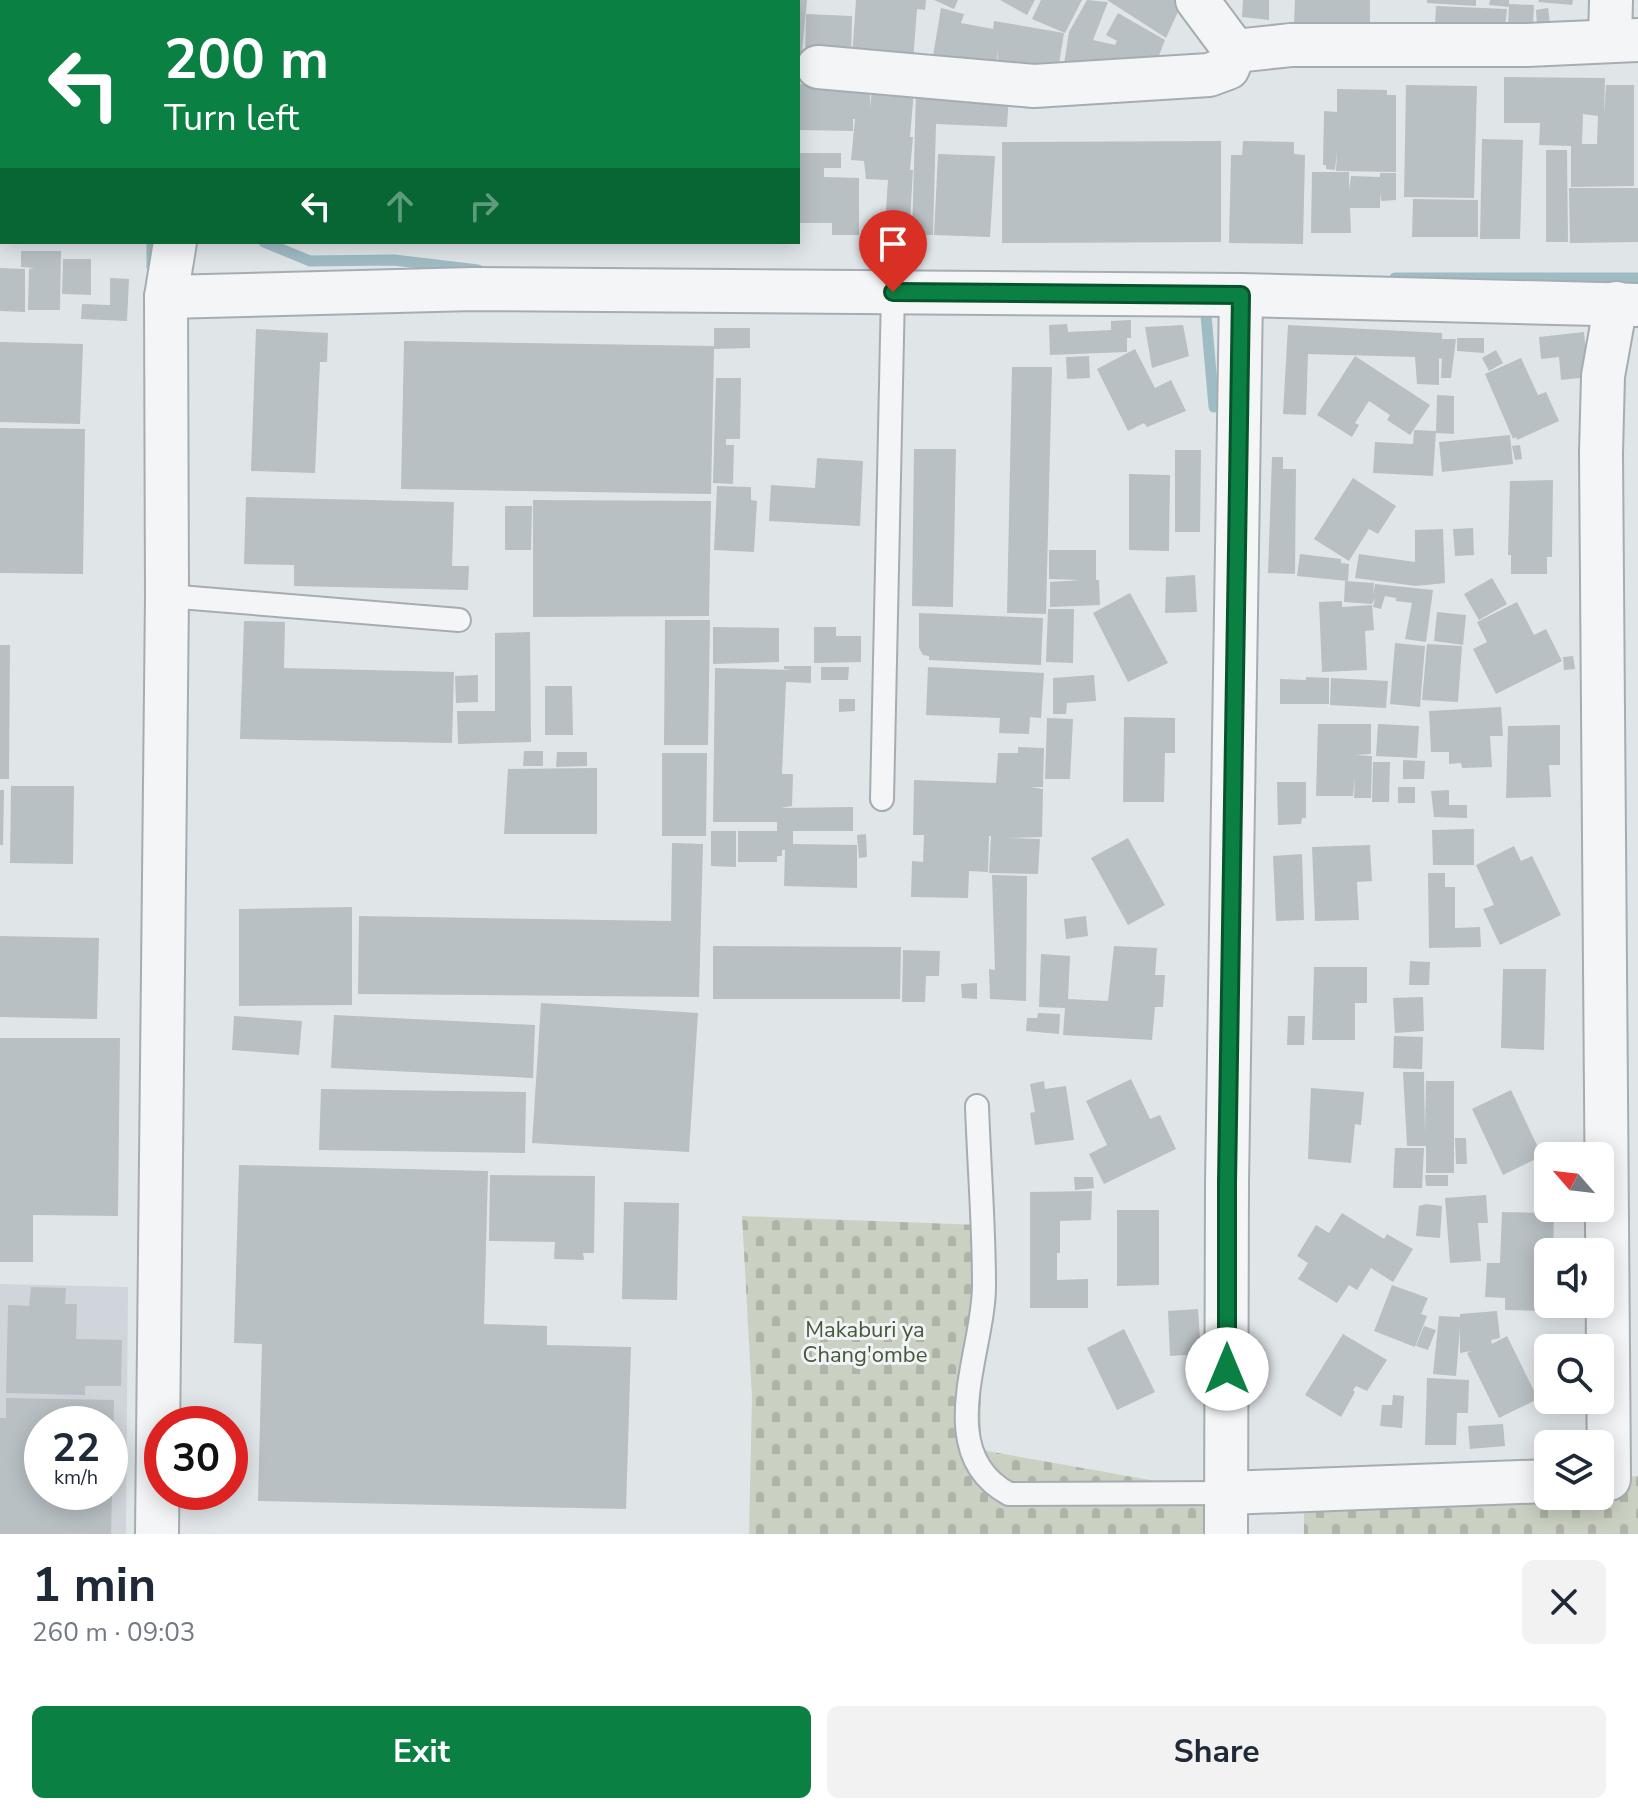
<!DOCTYPE html>
<meta charset="utf-8">
<style>
:root{--surface:#fff;--page:#f2f2f3;--text:#1f2937;--muted:#747a83;--accent:#0b8043}
body{margin:0;font-family:"Nunito Sans",sans-serif;background:var(--page);color:var(--text);height:100vh;display:flex;flex-direction:column;font-size:30px;white-space:nowrap}
*{box-sizing:border-box;margin:0}
p{font-size:26px;color:var(--muted)}
.icon{flex:none;width:44px;height:44px;fill:none;stroke:currentColor;stroke-width:2;stroke-linecap:round;stroke-linejoin:round}
.map{position:relative;height:1534px;overflow:hidden}
.drawer{display:flex;flex-direction:column;background:var(--surface);flex:1}
.drawer>*{flex:none}
.top-card{position:absolute;left:0px;top:0px;width:800px;height:244px;box-shadow:0 4px 20px #0003;background:#0b8043;color:#fff;overflow:hidden}
.needle{width:52px;rotate:298deg}
.fabs{position:absolute;left:1534px;top:1142px;display:grid;gap:16px}
.fabs a{display:grid;place-items:center;width:80px;height:80px;border-radius:12px;background:var(--surface);box-shadow:0 4px 20px #0003;font-size:40px}
.speed{position:absolute;left:24px;top:1406px;display:flex;gap:16px;font-size:40px;font-weight:700;text-align:center}
.speed>*{display:grid;place-content:center;width:104px;height:104px;border-radius:50%;background:var(--surface);box-shadow:0 4px 20px #0003;line-height:1}
.speed small{font-size:20px;font-weight:400}
.speed .limit{border:12px solid #d22;background:#fff;color:#111}
.pin{position:absolute;display:grid;place-items:center;width:68px;height:68px;color:#fff;margin:-82px -34px;border-radius:50% 50% 50% 0;rotate:-45deg;box-shadow:0 0 8px #0007}
.pin .icon{rotate:45deg}
.me{position:absolute;width:88px;margin:-44px;rotate:0deg;stroke-linejoin:round;filter:drop-shadow(0 0 6px #0008)}
.turn{display:flex;align-items:center;gap:28px;height:168px;padding:0 32px;font-size:36px}
.turn .icon{width:104px;height:104px;stroke-width:2.5}
.turn b{display:block;font-size:56px;line-height:68px}
.lanes{display:flex;align-items:center;height:76px;padding:0 32px;background:#0003;justify-content:center;gap:40px;direction:ltr}
.lanes .off{opacity:.35}
.round{display:grid;place-items:center;flex:none;width:84px;height:84px;border-radius:12px;background:var(--page)}
.head{display:flex;align-items:center;justify-content:space-between;height:136px;padding:0 32px}
h1{font-size:48px;font-weight:700;line-height:60px}
.button{display:flex;gap:16px;margin-top:auto;padding:16px 32px}
.button a{flex:1;height:92px;border-radius:12px;background:var(--accent);color:#fff;font-size:32px;font-weight:700;line-height:92px;text-align:center}
.button a+a{background:var(--page);color:var(--text)}
.map>svg:first-child{display:block}
</style>
<div class="map">
<svg width="1638" height="1534" viewBox="0 0 1638 1534">
<defs>
<pattern id="cemetery-stones" width="16" height="16" patternUnits="userSpaceOnUse" patternTransform="scale(2)"><rect width="16" height="16" fill="#cad1c2"/><path d="M2 7V4a2 2 0 0 1 4 0v3zM10 15v-3a2 2 0 0 1 4 0v3z" fill="#aeb4a8"/></pattern>
</defs>
<rect width="100%" height="100%" fill="#e0e5e8"/>
<path fill="#cfd5da" fill-rule="evenodd" d="M0,1284L128,1287L126,1534H0ZM42,1424H110V1492H42Z"/>
<g fill="url(#cemetery-stones)">
<path d="M742,1216L980,1225L981,1450L1207,1490L1209,1534H749L752,1397Z"/>
<path d="M1638,1476V1534H1304V1495L1600,1496V1478Z"/>
</g>
<g fill="none" stroke-linecap="round" stroke-linejoin="round">
<g stroke="#9fbbc4" stroke-width="11">
<path d="M0,36L2,35"/>
<path d="M152,242V267"/>
<path d="M264,242L310,261L394,260L478,270"/>
<path d="M1395,278H1638"/>
<path d="M1205,304L1214,407"/>
</g>
</g>
<g fill="#b8c0c4" fill-rule="evenodd">
<path d="M798,0H807L801,62H798Z"/>
<path d="M856,0H926L925,10L917,9L913,62L852,58Z"/>
<path d="M934,0H958L954,9Z"/>
<path d="M1000,0H1035L1027,15Z"/>
<path d="M1041,0H1082L1065,33L1032,19Z"/>
<path d="M1087,0L1108,2L1093,40L1115,45L1117,41L1106,35L1118,13L1165,40L1153,71L1064,64L1069,32Z"/>
<path d="M1107,0H1178L1182,3L1166,38Z"/>
<path d="M1243,0H1269V20L1242,17Z"/>
<path d="M1295,0H1370V25L1294,24Z"/>
<path d="M1427,0H1476V6L1427,3Z"/>
<path d="M1490,0H1509V4L1534,5L1533,26L1508,25L1509,7L1489,5Z"/>
<path d="M1539,0H1573L1572,5L1538,2Z"/>
<path d="M1436,6L1507,9L1505,27L1435,26Z"/>
<path d="M941,8L964,14L961,23L993,29L994,21L1064,33L1058,70H997L998,50L995,70L931,68Z"/>
<path d="M1548,8L1550,24L1537,25L1536,10Z"/>
<path d="M806,14L852,16L851,61L805,60Z"/>
<path d="M1504,77L1605,78L1604,116L1606,85H1634V186L1571,187V146L1539,145L1540,123H1504ZM1583,114L1598,116L1597,144H1582Z"/>
<path d="M798,84L870,87V108L872,87L914,91L910,137H913L910,170H913L909,238L884,237L888,180L866,179L864,161L851,160L855,119H869H853V131L798,130Z"/>
<path d="M1406,85L1477,86L1474,198L1404,197Z"/>
<path d="M1337,89L1387,90V95H1396V172L1336,171L1337,151L1335,170L1326,169V165H1323L1324,111L1337,112Z"/>
<path d="M916,90L1009,94L1007,127L936,124L933,235H912Z"/>
<path d="M1482,139L1523,140L1520,239H1480Z"/>
<path d="M1221,141V242L1002,243V142Z"/>
<path d="M1243,141L1294,142V154L1305,155L1303,244L1229,243L1231,155H1242Z"/>
<path d="M1546,150H1567L1568,242H1546Z"/>
<path d="M798,153H841V168H824V177L859,178V235H832V223H798Z"/>
<path d="M938,154L995,156L990,237L934,235Z"/>
<path d="M1312,172H1349V190L1351,176L1380,177V173H1396V200L1381,201L1380,192V208H1350L1351,233H1311Z"/>
<path d="M1569,188H1638V242L1570,243Z"/>
<path d="M1413,199L1478,200V237H1412Z"/>
<path d="M21,251H61L60,310H28L29,269L34,268L21,267Z"/>
<path d="M63,259H91V295L62,294Z"/>
<path d="M0,268L25,269V312L0,311Z"/>
<path d="M110,278L129,279L127,321L81,319L82,304L110,305Z"/>
<path d="M1131,320V338H1127V352L1050,355L1049,325L1067,324L1068,332L1111,330V321Z"/>
<path d="M1183,325L1189,356L1152,368L1145,327Z"/>
<path d="M1288,325L1442,333V339H1456L1451,378H1441L1442,359L1439,358V385L1417,384L1415,357L1308,354L1306,415L1283,414Z"/>
<path d="M714,328H750V348L714,349L711,494L401,489L404,341L714,346Z"/>
<path d="M256,329L328,333L327,362H320L315,473L251,471Z"/>
<path d="M1584,332L1588,377L1561,380L1559,357L1541,359L1539,337Z"/>
<path d="M1457,338H1484V353L1457,351Z"/>
<path d="M0,342L83,344L80,424L0,422Z"/>
<path d="M1135,349L1155,388L1171,380L1186,411L1147,427L1144,423L1128,431L1097,369Z"/>
<path d="M1496,350L1503,363L1489,371L1482,358Z"/>
<path d="M1089,356L1090,378L1067,379L1066,357Z"/>
<path d="M1355,356L1430,405L1410,435L1387,420L1390,415L1369,401L1355,423L1359,425L1352,437L1317,415Z"/>
<path d="M1521,358L1538,395L1546,392L1559,421L1517,440L1516,437L1513,439L1485,374Z"/>
<path d="M1012,367H1052L1046,614L1007,613Z"/>
<path d="M716,378H741L740,439H726V445H734L733,484L713,483Z"/>
<path d="M1437,395L1454,396V434L1436,433Z"/>
<path d="M0,428L85,429L83,574L0,573Z"/>
<path d="M1414,430L1436,431L1433,476L1373,473L1375,442L1413,444Z"/>
<path d="M1510,435L1513,464L1442,472L1439,442Z"/>
<path d="M1520,445L1522,459L1515,460L1512,446Z"/>
<path d="M914,449H956L953,607L912,606Z"/>
<path d="M1175,450H1201L1200,532H1175Z"/>
<path d="M1272,457H1283V469H1296L1295,574L1268,573Z"/>
<path d="M817,458L863,461L860,526L769,521L771,485L815,488Z"/>
<path d="M1129,474L1170,475L1169,551L1129,550Z"/>
<path d="M1353,478L1396,506L1378,534L1369,529L1349,561L1314,539Z"/>
<path d="M1553,480L1552,557H1547V574H1511V555H1508L1510,481Z"/>
<path d="M717,486L751,487V500L757,501L754,552L714,550Z"/>
<path d="M246,497L454,502L452,566H469L468,590L294,586V565L244,564Z"/>
<path d="M533,500L711,501L709,616L533,617Z"/>
<path d="M505,506H532L531,550H505Z"/>
<path d="M1473,528L1474,555L1455,556L1453,529Z"/>
<path d="M1443,529L1445,583L1416,586L1355,578L1359,554L1415,562V530Z"/>
<path d="M1049,550H1096V580H1099L1100,605L1050,607V582L1081,580L1049,579Z"/>
<path d="M1300,554L1341,559V563L1349,564L1348,581L1297,576Z"/>
<path d="M1195,575L1197,612L1165,613L1166,577Z"/>
<path d="M1492,578L1507,604L1479,620L1464,594Z"/>
<path d="M1345,581L1374,583L1373,595L1375,584L1433,590L1426,642L1405,639L1412,603L1396,601V598L1385,596L1381,609L1373,607L1375,598L1372,604L1344,602Z"/>
<path d="M1130,593L1168,663L1128,682L1093,613Z"/>
<path d="M1342,601V607L1372,605L1374,630L1365,631L1367,670L1322,672L1319,602Z"/>
<path d="M1517,602L1534,635L1546,629L1562,661L1496,694L1473,649L1487,642L1477,622Z"/>
<path d="M1048,609H1074L1073,663L1046,662Z"/>
<path d="M1437,612L1466,615L1463,645L1434,641Z"/>
<path d="M919,613L1043,618L1041,665L929,660V656L923,655L919,648Z"/>
<path d="M665,620H710L708,745H664Z"/>
<path d="M244,621L285,622L284,668L454,672L452,743L240,739Z"/>
<path d="M713,627L779,628V662L713,664Z"/>
<path d="M814,627H836V636H861V662L814,663Z"/>
<path d="M530,632L531,742L458,744L457,711H495V633Z"/>
<path d="M1395,643L1425,646L1420,707L1390,704Z"/>
<path d="M1427,644L1462,646L1458,702L1422,700Z"/>
<path d="M0,645H10L9,779H0Z"/>
<path d="M1573,656L1575,669L1564,670L1563,657Z"/>
<path d="M784,666H811V683L786,682L782,774H793L792,806L781,808L853,807V831H793V844L857,845V888L784,886L785,850H782V856H777V862H738V831H777V822H713L715,668L794,670L784,669Z"/>
<path d="M821,667H849L848,680H821Z"/>
<path d="M928,667L1044,673L1041,718L1030,717L1029,734L999,733L1000,718L926,715Z"/>
<path d="M478,675V702L456,703L455,676Z"/>
<path d="M1094,675L1096,701L1067,703L1066,714H1053V678Z"/>
<path d="M1306,677L1329,678V704H1280V679L1306,680Z"/>
<path d="M1331,678L1388,681L1386,708L1330,705Z"/>
<path d="M545,686H572L573,735H545Z"/>
<path d="M839,699H855V711L839,712Z"/>
<path d="M1501,707L1503,736H1490L1492,767L1462,768L1461,763L1449,764V752H1431L1429,711Z"/>
<path d="M1124,717L1175,718V753H1165L1164,802H1123Z"/>
<path d="M1047,718L1073,719L1070,779H1045Z"/>
<path d="M1318,724H1371V754L1354,755L1372,756L1371,798H1354L1355,776L1353,796H1316Z"/>
<path d="M1378,724L1419,726L1417,758L1376,756Z"/>
<path d="M1560,725V765H1549L1551,797L1506,798L1508,726Z"/>
<path d="M1018,747L1044,748L1043,787H1030L1043,789L1042,837L1005,838L1040,839L1038,874L989,873L991,836H989L988,872L969,871L968,898L911,897L912,861L923,862L924,835H913L914,780L996,783L998,753H1018Z"/>
<path d="M524,751H543V766H523Z"/>
<path d="M557,752H587V766L556,767Z"/>
<path d="M662,753H707L706,836H662Z"/>
<path d="M1403,760L1425,761L1424,779H1403Z"/>
<path d="M1373,762H1390L1389,802H1372Z"/>
<path d="M597,768V834H504L508,769Z"/>
<path d="M1277,782H1306V818H1302L1301,824L1278,825Z"/>
<path d="M11,786H74L73,864L10,863Z"/>
<rect x="1398" y="787" width="17" height="16"/>
<path d="M0,790H4L3,845H0Z"/>
<path d="M1449,790V805H1467V818L1434,817L1431,791Z"/>
<path d="M1474,829V865H1433L1432,830Z"/>
<path d="M711,831H736V867L711,866Z"/>
<path d="M866,834L867,857L859,858L857,835Z"/>
<path d="M1128,838L1165,905L1128,925L1091,858Z"/>
<path d="M672,843L703,844L699,997L358,994L359,916L671,921Z"/>
<path d="M1370,845L1372,881L1357,882L1359,920L1315,921L1312,847Z"/>
<path d="M1514,846L1521,861L1532,856L1561,915L1500,945L1483,909L1494,905L1476,865Z"/>
<path d="M1302,854L1304,920L1276,921L1273,856Z"/>
<path d="M1428,873H1445V887H1455V928L1480,927L1481,947L1429,948Z"/>
<path d="M992,875L1027,876L1026,1001L990,999L989,969L995,970Z"/>
<path d="M352,907V1005L239,1006V909Z"/>
<path d="M1086,916L1088,936L1066,939L1064,919Z"/>
<path d="M0,936L99,938L97,1019L0,1017Z"/>
<path d="M713,946L901,947L900,999H713Z"/>
<path d="M1114,946L1157,948L1155,975H1165L1163,1007H1155L1152,1040L1063,1035L1065,1008L1039,1007L1041,954L1070,956L1068,999L1108,1001Z"/>
<path d="M903,950L940,951L939,976H926L925,1002H902Z"/>
<path d="M1410,961L1430,962L1429,985H1409Z"/>
<path d="M1314,967H1367V1003H1355V1040H1312Z"/>
<path d="M1503,969H1546L1544,1050L1501,1048Z"/>
<path d="M977,983V999L962,998L961,984Z"/>
<path d="M1423,997L1424,1031L1395,1033L1393,998Z"/>
<path d="M541,1003L698,1013L689,1152L532,1143Z"/>
<path d="M1038,1013L1060,1014L1059,1034L1026,1031L1027,1018H1037Z"/>
<path d="M334,1015L535,1025L533,1078L331,1068Z"/>
<path d="M234,1016L302,1021L299,1055L232,1050Z"/>
<path d="M1288,1016H1305L1304,1045H1287Z"/>
<path d="M1394,1036L1423,1037L1422,1069L1393,1068Z"/>
<path d="M0,1038H120L118,1216L33,1215V1262H0Z"/>
<path d="M1403,1072H1424L1425,1134L1426,1081H1454V1173H1426V1146H1407Z"/>
<path d="M1131,1079L1150,1119L1160,1115L1176,1149L1104,1184L1089,1154L1107,1145L1086,1101Z"/>
<path d="M1044,1081L1045,1089L1066,1086L1074,1140L1035,1145L1030,1113L1035,1112L1030,1084Z"/>
<path d="M1311,1088L1364,1092L1361,1125L1355,1124L1351,1163L1308,1159Z"/>
<path d="M321,1089L526,1092L525,1153L319,1150Z"/>
<path d="M1511,1090L1542,1156L1503,1175L1472,1109Z"/>
<path d="M1455,1138H1466L1467,1164H1456Z"/>
<path d="M1395,1148H1424L1422,1188H1393Z"/>
<path d="M239,1165L488,1171L484,1324L547,1326V1345L631,1347L626,1509L258,1501L262,1344L234,1343Z"/>
<path d="M490,1175L595,1176L594,1253H583L584,1260L554,1259L555,1242L489,1241Z"/>
<path d="M1425,1175H1448V1186H1426Z"/>
<path d="M1074,1177H1093L1094,1188L1075,1190Z"/>
<path d="M1092,1191L1091,1220L1060,1221V1253H1057V1280L1088,1279V1308H1030V1192Z"/>
<path d="M1486,1195L1488,1223H1478L1481,1261L1450,1263L1445,1198Z"/>
<path d="M624,1202L679,1203L677,1300L622,1299Z"/>
<path d="M1426,1204L1442,1206L1440,1238L1416,1236L1419,1206Z"/>
<path d="M1117,1210H1159V1285L1117,1286Z"/>
<path d="M1502,1212L1554,1213L1553,1251H1541V1256H1548V1301H1540V1311L1505,1310V1298L1485,1297L1487,1263H1500Z"/>
<path d="M1342,1213L1384,1239L1387,1234L1413,1249L1393,1282L1371,1268L1357,1290L1349,1285L1337,1303L1298,1279L1308,1263L1297,1256L1316,1225L1329,1233Z"/>
<path d="M1392,1285L1428,1298L1421,1314L1427,1316L1415,1347L1374,1331Z"/>
<path d="M31,1287L66,1288L65,1304H77L76,1339L122,1340L121,1386H85V1395L6,1393L8,1305L29,1306Z"/>
<path d="M1198,1309L1201,1354L1170,1356L1168,1311Z"/>
<path d="M1497,1311L1500,1338L1491,1340L1492,1344L1507,1336L1538,1399L1499,1418L1467,1353L1472,1351L1460,1353V1328L1456,1376L1433,1374L1439,1316L1460,1317V1314Z"/>
<path d="M1424,1326L1436,1330L1428,1350L1416,1346Z"/>
<path d="M1124,1329L1155,1392L1117,1410L1087,1348Z"/>
<path d="M1343,1334L1387,1360L1367,1391L1356,1386L1353,1390L1355,1392L1341,1417L1305,1395Z"/>
<path d="M1427,1378L1469,1380L1468,1413H1457L1456,1445H1425Z"/>
<path d="M1393,1395L1404,1396L1402,1428L1380,1426L1382,1405H1392Z"/>
<path d="M6,1398L114,1400L113,1448H110V1424H42V1492H112L111,1534H0V1418H6Z"/>
<path d="M1503,1424L1505,1446L1470,1449L1468,1426Z"/>
</g>
<g fill="none" stroke-linecap="round" stroke-linejoin="round">
<g stroke="#a6adb2" stroke-width="26">
<g id="lane">
<path d="M0,18H2"/>
<path d="M167,596L459,620"/>
<path d="M882,799L893,292"/>
<path d="M977,1106C979,1165 984,1225 984,1284C985,1350 931,1452 1009,1494L1227,1493"/>
</g>
</g>
<g stroke="#a6adb2" stroke-width="46">
<g id="street">
<path d="M189,0V2"/>
<path d="M1197,0L1235,51"/>
<path d="M1610,41L1611,0"/>
<path d="M818,67L1034,86L1209,75L1228,68L1235,51L1291,45H1527L1638,40"/>
<path d="M166,297L473,289L1241,295L1638,305"/>
<path d="M1609,1479L1601,453L1603,376L1616,303"/>
<path d="M1227,1493L1548,1481"/>
<path d="M157,1534L167,596L166,297L175,242"/>
<path d="M1226,1534L1227,1183L1241,295"/>
</g>
</g>
<use href="#lane" stroke="#f3f5f7" stroke-width="22"/>
<use href="#street" stroke="#f3f5f7" stroke-width="42"/>
</g>
<g fill="none" stroke-linecap="round" stroke-linejoin="round">
<g stroke="#07532c" stroke-width="20">
<path id="route" d="M893,292L1241,295L1227,1183V1369"/>
</g>
<use href="#route" stroke="#0b8043" stroke-width="14"/>
</g>
<g text-anchor="middle" stroke-width="6" stroke-linejoin="round" paint-order="stroke">
<g font-size="22" fill="#475839" stroke="#f0f4f6">
<text x="865" y="1337">Makaburi ya<tspan x="865" dy="25">Chang'ombe</tspan></text>
</g>
</g>
</svg>
<div class="fabs">
<a><svg class="needle" viewBox="-14 -14 28 28"><path d="M0-13l5 13h-10z" fill="#e53935"/><path d="M0 13l5-13h-10z" fill="#747a83"/></svg></a>
<a><svg class="icon" aria-label="sound" viewBox="0 0 24 24"><path d="M4 9h4l5-4v14l-5-4H4zM17 9q2 3 0 6"/></svg></a>
<a><svg class="icon" aria-label="search" viewBox="0 0 24 24"><circle cx="10" cy="10" r="6"/><path d="M15 15l6 6"/></svg></a>
<a><svg class="icon" aria-label="layers" viewBox="0 0 24 24"><path d="M12 4l9 5-9 5-9-5zM3 14l9 5 9-5"/></svg></a>
</div>
<div class="speed"><div>22<small>km/h</small></div><div class="limit">30</div></div>
<div class="pin" style="left:893px;top:292px;background:#d93025"><svg class="icon" aria-label="arrive" viewBox="0 0 24 24"><path d="M6 21V4h12l-3 4 3 4H6"/></svg></div>
<svg class="me" style="left:1227px;top:1369px" viewBox="-20 -20 40 40"><circle r="19" fill="#fff"/><path d="M0-13L10 11 0 6-10 11z" fill="#0b8043"/></svg>
<div class="top-card">
<div class="turn"><svg class="icon" aria-label="left" viewBox="0 0 24 24"><path d="M17 20v-9H6M10 6l-5 5 5 5"/></svg><div><b>200 m</b>Turn left</div></div>
<div class="lanes"><svg class="icon" aria-label="left" viewBox="0 0 24 24"><path d="M17 20v-9H6M10 6l-5 5 5 5"/></svg><svg class="icon off" aria-label="ahead" viewBox="0 0 24 24"><path d="M12 20V5M6 11l6-6 6 6"/></svg><svg class="icon off" aria-label="right" viewBox="0 0 24 24"><path d="M7 20v-9h11M14 6l5 5-5 5"/></svg></div>
</div>
</div>
<section class="drawer">
<div class="head"><div><h1>1 min</h1><p>260 m · 09:03</p></div><a class="round"><svg class="icon" aria-label="close" viewBox="0 0 24 24"><path d="M6 6l12 12M18 6L6 18"/></svg></a></div>
<div class="button"><a>Exit</a><a>Share</a></div>
</section>
